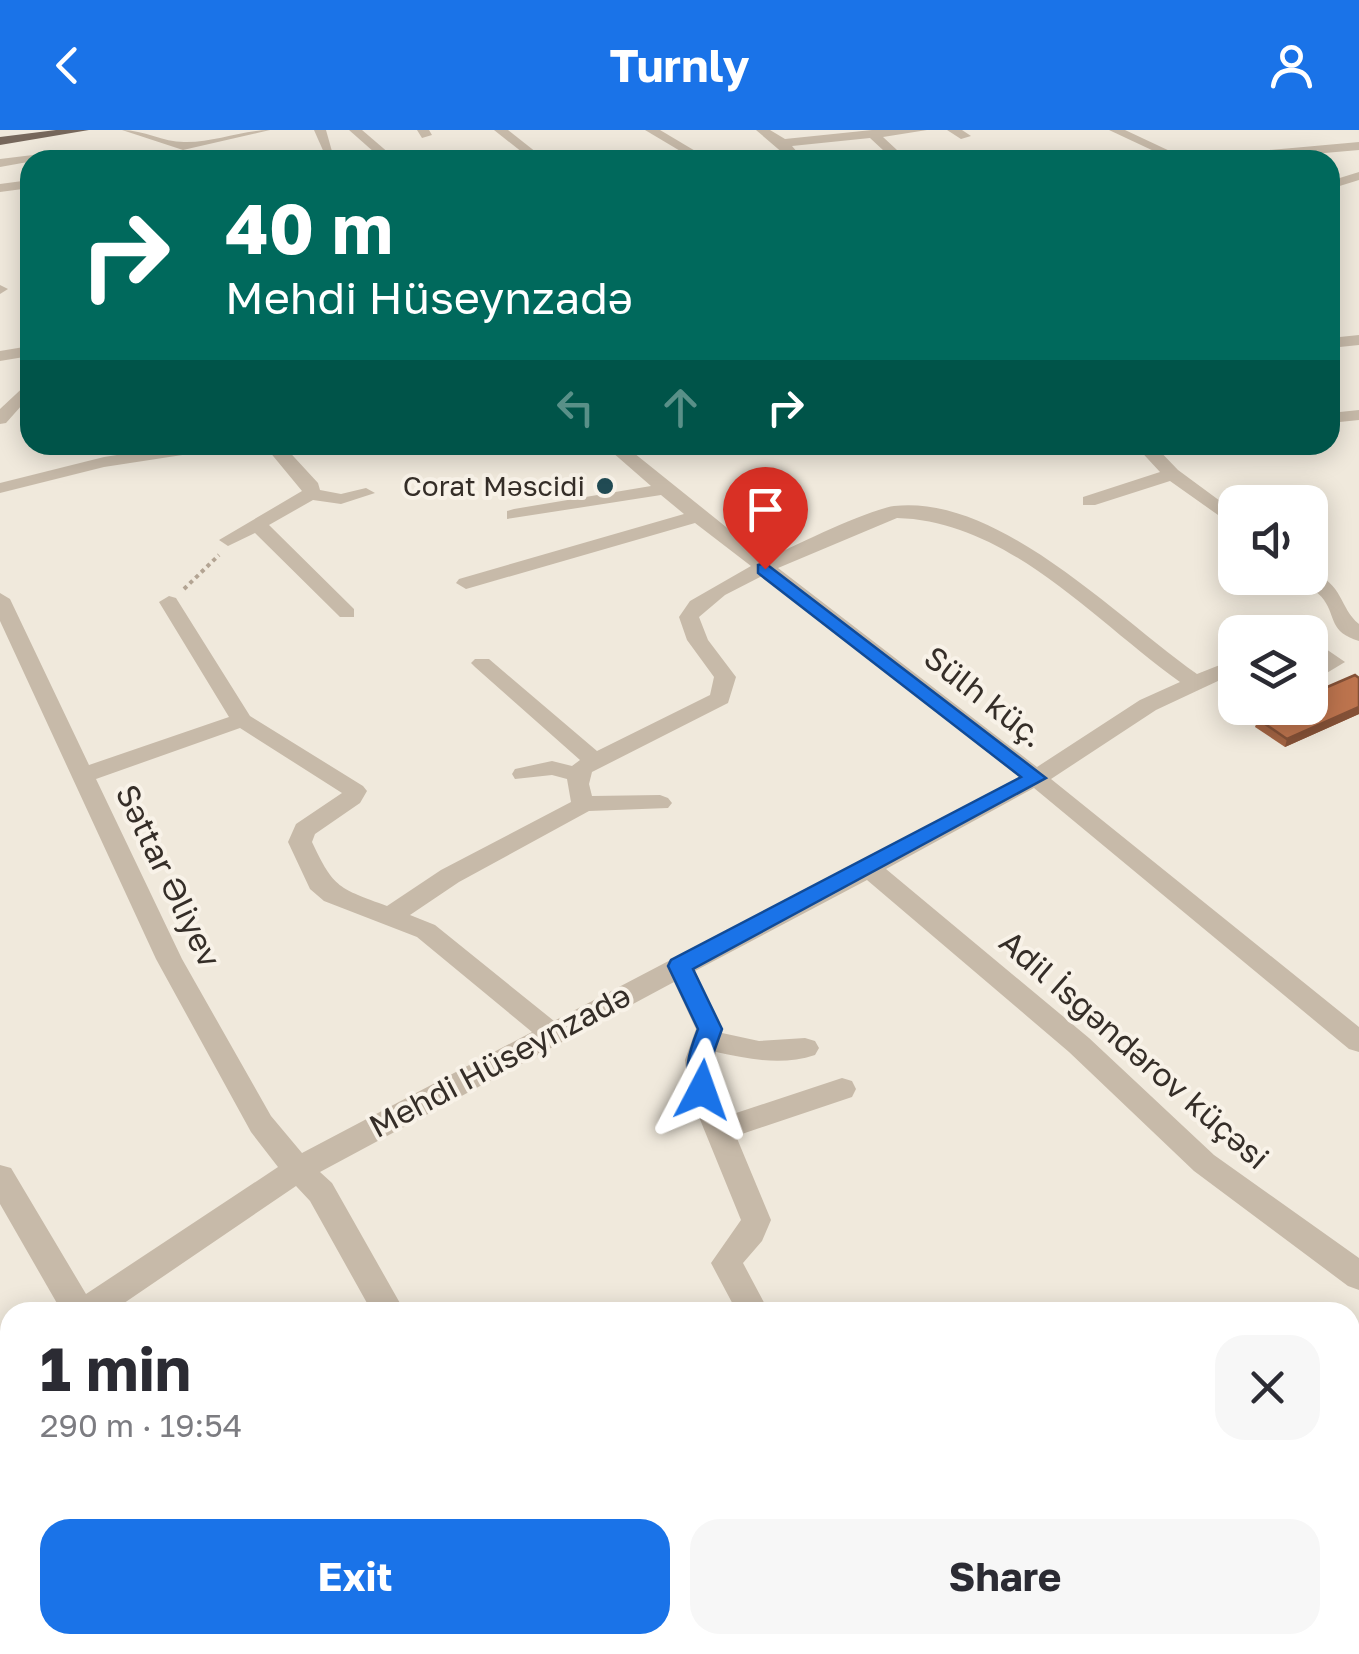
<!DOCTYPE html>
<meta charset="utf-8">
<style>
:root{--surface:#fff;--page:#f7f7f7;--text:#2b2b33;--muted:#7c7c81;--accent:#1a73e8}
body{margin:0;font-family:"Golos Text",sans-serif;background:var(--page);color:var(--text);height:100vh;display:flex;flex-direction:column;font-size:38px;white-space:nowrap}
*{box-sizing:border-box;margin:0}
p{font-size:32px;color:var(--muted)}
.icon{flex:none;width:55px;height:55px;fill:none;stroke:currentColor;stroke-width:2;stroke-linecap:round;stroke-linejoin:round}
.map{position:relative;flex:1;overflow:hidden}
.sheet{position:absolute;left:0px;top:1172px;width:1360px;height:352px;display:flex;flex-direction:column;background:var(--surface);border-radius:30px 30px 0 0;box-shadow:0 5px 25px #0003}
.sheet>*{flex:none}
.banner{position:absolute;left:20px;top:20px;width:1320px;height:305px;border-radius:30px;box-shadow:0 5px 25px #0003;background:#00695c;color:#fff;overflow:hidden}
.tools{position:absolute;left:1218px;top:355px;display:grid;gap:20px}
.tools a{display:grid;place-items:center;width:110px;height:110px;border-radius:20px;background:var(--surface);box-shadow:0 5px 25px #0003;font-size:50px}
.pin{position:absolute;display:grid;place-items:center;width:85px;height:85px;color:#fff;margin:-102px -42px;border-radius:50% 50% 50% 0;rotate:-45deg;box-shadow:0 0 10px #0007}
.pin .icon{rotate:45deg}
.me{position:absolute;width:110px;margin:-55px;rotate:4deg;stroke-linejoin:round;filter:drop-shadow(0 0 8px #0008)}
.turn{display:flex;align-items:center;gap:35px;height:210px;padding:0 40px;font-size:45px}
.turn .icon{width:130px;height:130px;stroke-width:2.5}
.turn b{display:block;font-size:70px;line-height:85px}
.lanes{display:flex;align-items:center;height:95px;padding:0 40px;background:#0003;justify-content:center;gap:50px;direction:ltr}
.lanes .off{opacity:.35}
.round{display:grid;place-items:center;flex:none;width:105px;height:105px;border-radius:30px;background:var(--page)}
.headline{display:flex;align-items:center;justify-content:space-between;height:170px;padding:0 40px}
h1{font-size:60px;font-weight:700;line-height:75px}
.button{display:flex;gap:20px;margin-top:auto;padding:20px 40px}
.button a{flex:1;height:115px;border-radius:30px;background:var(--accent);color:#fff;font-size:40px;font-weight:700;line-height:115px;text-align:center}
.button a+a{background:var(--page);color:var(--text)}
header{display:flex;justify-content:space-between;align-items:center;height:130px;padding:0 40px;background:var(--accent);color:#fff;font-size:45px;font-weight:700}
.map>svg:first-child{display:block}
</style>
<header><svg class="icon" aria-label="back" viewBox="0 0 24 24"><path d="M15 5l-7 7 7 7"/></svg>Turnly<svg class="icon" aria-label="person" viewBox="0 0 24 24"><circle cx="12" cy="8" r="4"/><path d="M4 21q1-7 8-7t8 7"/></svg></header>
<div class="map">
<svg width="1359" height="1524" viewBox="0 0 1359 1524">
<rect width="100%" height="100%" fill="#f0e9dc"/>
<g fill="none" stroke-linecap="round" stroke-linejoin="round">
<path stroke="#b3a493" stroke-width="4" stroke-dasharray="4 4" stroke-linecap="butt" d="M184,459L219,425"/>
<g fill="#c7baa9" fill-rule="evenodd">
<path d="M122,0C144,0 163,12 184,12C212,13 241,0 270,0L183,20Z"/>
<path d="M314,0H326L333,25H325Z"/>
<path d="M349,0H362L397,30H383Z"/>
<path d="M417,0H429L432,5L422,8Z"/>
<path d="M494,0H508L546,30H532Z"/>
<path d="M645,0H660L702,25L692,28Z"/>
<path d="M756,0H770L785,9L872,0H927L883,7L897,20L885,30H867L884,21L870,8L792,16L804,30H791Z"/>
<path d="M947,0H962L971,6L961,9Z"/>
<path d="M1109,0H1125L1189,30H1173Z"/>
<path d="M1359,12V20L1243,30H1195L1201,26Z"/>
<path d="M33,25L39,30L0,37V29Z"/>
<path d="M1359,42V50L1330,59V51Z"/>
<path d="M30,50V58L0,62V54Z"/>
<path d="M0,155L8,159L0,164Z"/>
<path d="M1359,205V215L1330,218V208Z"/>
<path d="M30,216V226L0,231V221Z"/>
<path d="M30,251V266L6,293L0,294V279Z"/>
<path d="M1359,280V290L1330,293V283Z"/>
<path d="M181,315H224L215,320L104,337L0,363V353L104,327Z"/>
<path d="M264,315H283L318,353L320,360L341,364L366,358L375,363L341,374L313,370L269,395L354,479V487H340L255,403L228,416L219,410L302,361Z"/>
<path d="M604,315H624L766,429C794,416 867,380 894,376C999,364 1117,488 1197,544L1235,529V543L1156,580L1051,649L1359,897V922L1349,919L1034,658L886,739L1089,908L1214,1025L1359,1128V1160L1348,1156L1194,1041L1069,922L867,750L695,841L722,903L759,911L805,908L815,911L819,918L815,925C782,936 748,929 716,922V960L727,986L842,948L852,951L856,959L852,967L736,1006L771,1090L762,1111L743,1133L769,1182H737L711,1133L741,1090L688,960L685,930L696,899L674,852L320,1042L332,1053L405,1182H372L310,1071L296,1056L111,1182H62L0,1074V1035L11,1038L86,1164L278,1037L251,1002L156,829L0,491V463L10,469L89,635L229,587L159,472L169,466L176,468L250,586L363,656L367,661L360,673L315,704L312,712C334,759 339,758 387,776L441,740L571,672L567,649L552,645L515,649L512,644L515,639L552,631L572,636L580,630L475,537L471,533L475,529H489L597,621L710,565L714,547L687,510L679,487L690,471L751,436L695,393L473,457L466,459L456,453L459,449L684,384L661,365L507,389V381L514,379L651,356ZM897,388C1009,391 1094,491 1180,552L1140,570L1037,637L778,438ZM762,446L1020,647L554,891L435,795L410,785L459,752L589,681L668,678L672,673L668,668L660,665L592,666L589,654L592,642L728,573L736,547L708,510L699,487L725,465ZM240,598L342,663L296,694L288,712L310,759L324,771L417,807L532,902L302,1023L271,986L182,829L96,649Z"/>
<path d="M1135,315H1154L1178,340L1235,382V397L1170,351L1095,375H1083V367L1160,342Z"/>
<path d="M1310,442C1344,453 1339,478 1359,494V511C1329,502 1336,487 1324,470C1318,461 1306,456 1301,448H1310Z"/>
<path d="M1310,508L1345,532L1310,553V538L1320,532L1310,524Z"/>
<path d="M1259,578L1246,586L1235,579L1236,578Z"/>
<path d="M10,1219V1252L0,1256V1223Z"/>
<path d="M172,1515H210L214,1524H176Z"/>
<path d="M641,1515H685L689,1524H645Z"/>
<path d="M814,1515H852L851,1524H813Z"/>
<path d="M1262,1515H1306L1310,1524H1266Z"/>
</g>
<path fill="#76675b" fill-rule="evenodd" d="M56,0H89L0,15V7Z"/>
</g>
<path fill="#a36443" d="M1359,548V584L1285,617L1255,597L1258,589L1282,579L1280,578H1310L1325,558Z"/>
<path fill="#845137" d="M1359,577V584L1285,617L1287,609Z"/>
<path fill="#bd744e" stroke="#845137" stroke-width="2.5" d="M1355,545L1359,548V577L1287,609L1258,589L1284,578H1310V551L1312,550L1325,558Z"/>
<path fill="#1a73e8" stroke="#114b97" stroke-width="2.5" d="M765,433L1046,648L693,839L722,899L711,930L715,960L712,967H693C682,943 689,922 698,899L668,836L671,830L1021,647L758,443V435Z"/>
<circle fill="#214b54" stroke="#f8f2e8" stroke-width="4" cx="605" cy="356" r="10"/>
<g text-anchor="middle" stroke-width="8" stroke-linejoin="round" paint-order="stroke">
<g font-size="28" fill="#352e28" stroke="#f8f2e8" text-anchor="end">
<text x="585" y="366">Corat Məscidi</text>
</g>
<g font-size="32" fill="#352e28" stroke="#f8f2e8">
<text transform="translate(984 567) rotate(38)" y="11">Sülh küç.</text>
<text transform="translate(168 746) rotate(64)" y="11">Səttar Əliyev</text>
<text transform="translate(1134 920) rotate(41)" y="11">Adil İsgəndərov küçəsi</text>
<text transform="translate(500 931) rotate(-28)" y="11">Mehdi Hüseynzadə</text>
</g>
</g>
</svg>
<div class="tools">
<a><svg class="icon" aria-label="sound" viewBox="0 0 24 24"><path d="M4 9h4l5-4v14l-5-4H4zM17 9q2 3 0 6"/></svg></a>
<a><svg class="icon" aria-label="layers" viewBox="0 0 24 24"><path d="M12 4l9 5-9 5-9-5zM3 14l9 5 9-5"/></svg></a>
</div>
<div class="pin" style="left:765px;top:439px;background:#d93025"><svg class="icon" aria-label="arrive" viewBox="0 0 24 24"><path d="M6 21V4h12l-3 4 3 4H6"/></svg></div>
<svg class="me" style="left:702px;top:960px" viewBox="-20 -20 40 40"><path d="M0-17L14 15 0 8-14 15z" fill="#1a73e8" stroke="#fff" stroke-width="4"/></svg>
<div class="banner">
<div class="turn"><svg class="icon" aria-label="right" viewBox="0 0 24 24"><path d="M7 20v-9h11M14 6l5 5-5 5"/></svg><div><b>40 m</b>Mehdi Hüseynzadə</div></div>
<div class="lanes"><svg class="icon off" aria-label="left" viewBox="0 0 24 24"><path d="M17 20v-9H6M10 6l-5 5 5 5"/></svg><svg class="icon off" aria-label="ahead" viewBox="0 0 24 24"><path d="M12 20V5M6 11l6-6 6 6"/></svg><svg class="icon" aria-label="right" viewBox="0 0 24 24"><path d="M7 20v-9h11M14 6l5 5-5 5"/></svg></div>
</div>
<section class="sheet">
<div class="headline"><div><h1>1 min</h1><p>290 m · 19:54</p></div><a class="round"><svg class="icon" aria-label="close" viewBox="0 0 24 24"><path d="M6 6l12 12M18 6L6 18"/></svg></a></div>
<div class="button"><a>Exit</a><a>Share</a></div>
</section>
</div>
